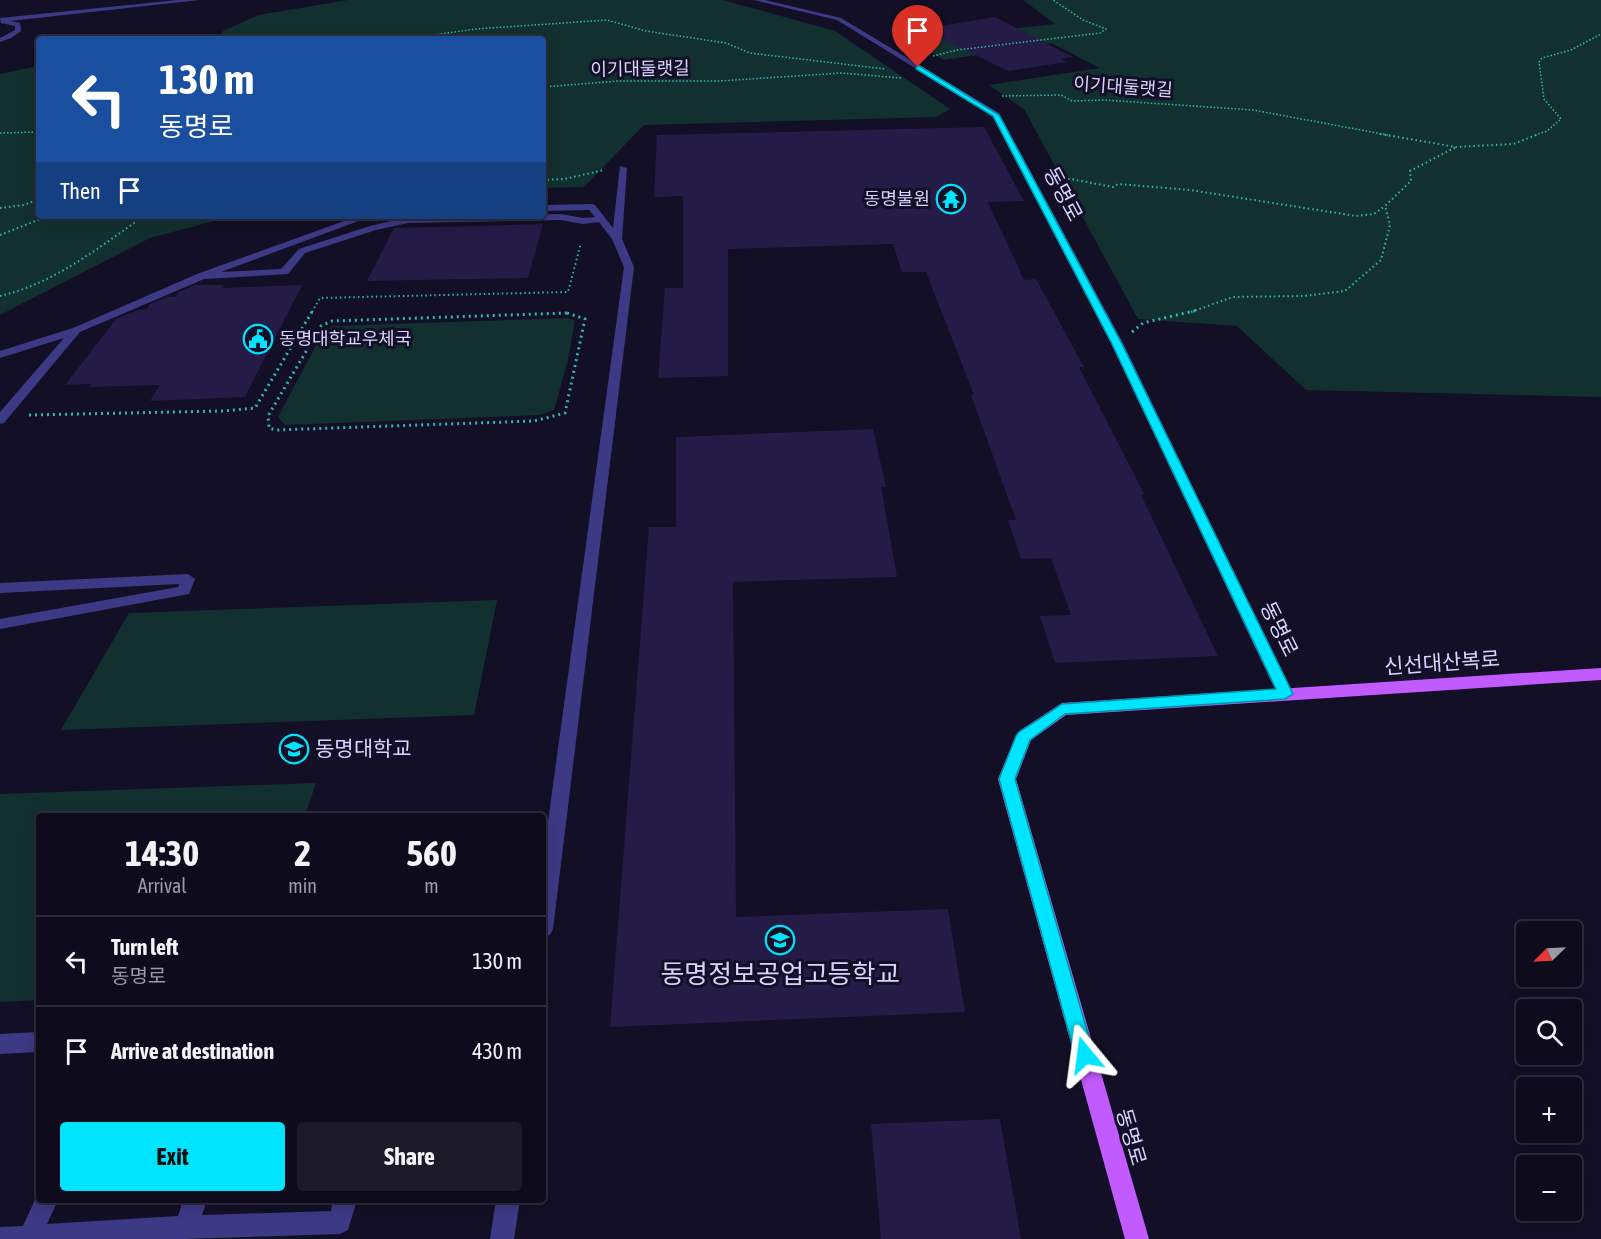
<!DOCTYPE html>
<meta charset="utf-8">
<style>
:root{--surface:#0e0b1c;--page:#1c1929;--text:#f1f3f6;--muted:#9b9ba3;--line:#2e2b3b;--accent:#00e5ff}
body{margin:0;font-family:"Asap Condensed","Noto Sans KR",sans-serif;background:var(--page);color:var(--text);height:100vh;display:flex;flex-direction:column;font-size:22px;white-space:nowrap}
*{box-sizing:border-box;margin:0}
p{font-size:20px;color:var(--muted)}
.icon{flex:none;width:33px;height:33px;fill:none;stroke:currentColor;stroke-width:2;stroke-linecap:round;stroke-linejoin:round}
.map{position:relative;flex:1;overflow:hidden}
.sheet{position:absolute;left:36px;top:813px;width:510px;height:390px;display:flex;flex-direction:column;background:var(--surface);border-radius:6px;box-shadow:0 3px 15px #0003,0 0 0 2px var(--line)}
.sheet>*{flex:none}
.hud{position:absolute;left:36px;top:36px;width:510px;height:183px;border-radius:6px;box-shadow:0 3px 15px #0003,0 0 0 2px var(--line);background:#1a4fa0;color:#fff;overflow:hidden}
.needle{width:39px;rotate:246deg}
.controls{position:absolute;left:1516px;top:921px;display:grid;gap:12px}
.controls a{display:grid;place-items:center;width:66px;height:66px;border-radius:6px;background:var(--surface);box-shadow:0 3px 15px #0003,0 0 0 2px var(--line);font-size:30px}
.pin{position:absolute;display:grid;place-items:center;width:51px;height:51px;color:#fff;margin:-62px -26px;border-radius:50% 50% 50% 0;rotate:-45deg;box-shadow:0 0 6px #0007}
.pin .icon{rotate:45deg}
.me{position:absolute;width:66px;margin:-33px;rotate:344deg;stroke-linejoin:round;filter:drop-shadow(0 0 4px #0008)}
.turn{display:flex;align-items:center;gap:21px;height:126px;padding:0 24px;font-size:27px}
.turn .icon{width:78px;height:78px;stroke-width:2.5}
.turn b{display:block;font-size:42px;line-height:51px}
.then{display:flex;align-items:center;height:57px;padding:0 24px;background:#0003;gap:12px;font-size:22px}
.eta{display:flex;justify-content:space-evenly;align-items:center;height:102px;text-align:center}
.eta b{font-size:36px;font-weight:700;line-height:42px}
.button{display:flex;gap:12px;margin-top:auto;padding:12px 24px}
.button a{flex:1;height:69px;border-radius:6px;background:var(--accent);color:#111;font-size:24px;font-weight:700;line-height:69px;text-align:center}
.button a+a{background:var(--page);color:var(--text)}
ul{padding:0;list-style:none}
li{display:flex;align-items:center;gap:18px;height:90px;padding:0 24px;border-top:2px solid var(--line)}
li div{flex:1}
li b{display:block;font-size:22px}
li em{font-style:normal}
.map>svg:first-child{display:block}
</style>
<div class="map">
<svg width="1601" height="1239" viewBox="0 0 1601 1239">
<rect width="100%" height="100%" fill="#130f26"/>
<g fill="#12302f">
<path d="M348,0H723L835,31L950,109L937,117L644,125L584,187L543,188V39H219L223,31L259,15Z"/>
<path d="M1023,0H1601V397L1306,390L1237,326L1138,319L1024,109L989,85L1100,68L1051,43L944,60L908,40L1055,24Z"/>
<path d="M39,66V216H233L150,238L0,315V74Z"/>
<path d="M568,318L575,321L568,360L554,410L539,415L285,425L278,417L323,332L333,326Z"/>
<path d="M497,600L474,715L61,730L129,613Z"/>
<path d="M316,783L305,816H39V1000L0,1002V794Z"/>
</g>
<g fill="#241b47">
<path d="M995,17L1073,57L1060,59L1067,62L1008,71L922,29Z"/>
<path d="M984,127L1024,201L988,202L1024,280L1036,279L1084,367H1079L1144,494L1141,495L1218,656L1055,663L1040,616L1071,615L1051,558L1021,559L1008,520H1016L971,395H974L926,272H902L893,244L728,249V376L658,378L665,288H683V196L654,197L657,135Z"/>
<path d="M543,224L528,278L367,281L394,228Z"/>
<path d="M195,285H224L222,288L302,285L245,397L150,401L160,385L89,387L91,384L65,385L116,319L138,310L147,309L150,304L167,297H175L178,292Z"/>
<path d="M873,429L886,487H881L897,577L733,582L736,917L948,909L965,1012L610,1027L649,527H676V437Z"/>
<path d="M1000,1119L1021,1239H881L871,1124Z"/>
</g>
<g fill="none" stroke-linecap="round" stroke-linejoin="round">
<g stroke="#2fb8b0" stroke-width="1.5" stroke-dasharray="1.5 2" stroke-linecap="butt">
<path d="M406,39L476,29L607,20L646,31L726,43L750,53L885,69"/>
<path d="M933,56L957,50L1100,33L1106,29L1083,20L1053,0"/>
<path d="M543,87L619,81H719L842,73L901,78"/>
<path d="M1002,96L1061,95L1072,101L1104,100L1253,110L1388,135"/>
<path d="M0,133L39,132"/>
<path d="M1535,135L1547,131L1561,119L1544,99L1539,62L1542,58L1571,50L1601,34"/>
</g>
<g stroke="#2fb8b0" stroke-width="2" stroke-dasharray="1.5 3" stroke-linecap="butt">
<path d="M1380,134L1456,147L1513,144L1539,134"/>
<path d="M1050,178L1071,179L1113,187L1118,184L1190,190L1356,216L1374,214L1385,206"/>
<path d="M543,180L564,179L604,170"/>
<path d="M0,208L24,205L39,199"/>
<path d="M0,235L48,216"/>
<path d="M0,296C55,283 98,248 144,216"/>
<path d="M312,312L320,298L568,292L581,243"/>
<path d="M1191,312L1233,297L1303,296L1345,291L1381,260L1390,225L1385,206L1411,181L1410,171L1456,147"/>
</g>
<g stroke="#2fb8b0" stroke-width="3" stroke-dasharray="2 4" stroke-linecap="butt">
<path d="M567,313L585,319L565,413L534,421L276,430L269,428L268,416L321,326L332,321Z"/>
<path d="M1132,332L1143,323L1198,310"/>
<path d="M29,415L223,411L255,408L313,310"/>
</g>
<g fill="#3d3a85" fill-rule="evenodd">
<path d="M178,0H199L10,21L20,23L21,31L11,38L0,42V38L15,30V26L1,23L0,18Z"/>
<path d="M754,0H765L841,18L999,113L1123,343L1293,694L1291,698H1279L1277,694L1111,343L993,116L837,20Z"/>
<path d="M620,166L627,168L622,239L634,267L553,929L550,935L543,937V858L624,267L612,239L599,222L583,224L561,220L408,223L376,230L305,253L288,274L204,279L80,332L4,423L0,424V412L64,338L0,358V351L73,328L197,274L358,216H372L221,272L281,269L299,249L370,226L408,217L561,214L583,218L595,217L589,210L543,211V205L592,204L595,205L613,228Z"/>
<path d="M188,574L195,579L189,594L0,629V619L178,587L179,584L0,593V583Z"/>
<path d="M39,1032V1052L0,1054V1034Z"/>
<path d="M39,1191V1200H58L47,1224L178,1216L183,1200H207L202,1215L331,1211L333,1200H357L348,1230L340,1234L183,1239H0V1227L23,1226Z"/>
<path d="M496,1200H520L514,1239H490Z"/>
</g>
<path fill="#c25bff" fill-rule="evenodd" d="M1601,668V680L1066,715L1031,740L1016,779L1149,1239H1125L998,779L1018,732L1062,703Z"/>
</g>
<path fill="#00e5ff" stroke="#0095a6" stroke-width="1.5" d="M918,65L999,115L1122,344L1293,694L1285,699L1065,714L1030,740L1015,779L1094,1055L1092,1061L1085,1064L1078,1061L1075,1055L999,779L1016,736L1019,732L1062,704L1276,689L1112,344L993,116L916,69Z"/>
<defs>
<g id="temple-ring" transform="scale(1.5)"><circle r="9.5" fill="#130f26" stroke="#00e5ff" stroke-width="1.5"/><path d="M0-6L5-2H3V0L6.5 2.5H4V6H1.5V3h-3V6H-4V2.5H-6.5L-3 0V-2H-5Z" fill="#00e5ff"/></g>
<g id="civic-ring" transform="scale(1.5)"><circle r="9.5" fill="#130f26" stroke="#00e5ff" stroke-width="1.5"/><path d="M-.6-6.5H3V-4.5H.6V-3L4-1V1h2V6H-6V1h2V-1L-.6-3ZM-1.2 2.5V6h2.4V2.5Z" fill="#00e5ff"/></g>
<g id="university-ring" transform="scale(1.5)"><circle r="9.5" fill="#130f26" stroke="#00e5ff" stroke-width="1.5"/><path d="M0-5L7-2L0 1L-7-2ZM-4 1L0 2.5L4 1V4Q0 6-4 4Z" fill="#00e5ff"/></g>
<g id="school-ring" transform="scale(1.5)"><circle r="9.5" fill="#130f26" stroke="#00e5ff" stroke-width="1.5"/><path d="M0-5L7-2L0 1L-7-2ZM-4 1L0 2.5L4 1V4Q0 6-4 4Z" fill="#00e5ff"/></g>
</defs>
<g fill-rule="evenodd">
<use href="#temple-ring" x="951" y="199"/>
<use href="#civic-ring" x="258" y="339"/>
<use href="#university-ring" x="294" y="749"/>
<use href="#school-ring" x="780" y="940"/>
</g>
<g text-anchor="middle" stroke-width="6" stroke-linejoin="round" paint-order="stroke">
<g font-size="18" fill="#d9d4ff" stroke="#130f26">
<text transform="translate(640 69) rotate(-1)" y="6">이기대둘랫길</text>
<text transform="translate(1123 87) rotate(4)" y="6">이기대둘랫길</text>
</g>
<g font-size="18" fill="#d9d4ff" stroke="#130f26" text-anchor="end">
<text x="930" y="205">동명불원</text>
<text x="279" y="345" text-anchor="start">동명대학교우체국</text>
</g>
<g font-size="21" fill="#d9d4ff" stroke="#130f26">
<text transform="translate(1063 194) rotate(62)" y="7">동명로</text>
<text transform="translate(1279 629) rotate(64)" y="7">동명로</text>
<text transform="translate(1442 663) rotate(-4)" y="7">신선대산복로</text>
<text transform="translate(1131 1137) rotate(74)" y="7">동명로</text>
</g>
<g font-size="21" fill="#d9d4ff" stroke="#130f26" text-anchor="start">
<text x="315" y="756">동명대학교</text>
</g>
<g font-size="26" fill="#d9d4ff" stroke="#130f26">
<text x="780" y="983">동명정보공업고등학교</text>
</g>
</g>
</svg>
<div class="controls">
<a><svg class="needle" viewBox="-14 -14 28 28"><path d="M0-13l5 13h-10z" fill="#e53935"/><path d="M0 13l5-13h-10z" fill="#9b9ba3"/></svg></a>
<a><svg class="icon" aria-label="search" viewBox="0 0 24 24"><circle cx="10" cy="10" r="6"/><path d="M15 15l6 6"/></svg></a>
<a>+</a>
<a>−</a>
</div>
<div class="pin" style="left:918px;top:67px;background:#d93025"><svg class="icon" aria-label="arrive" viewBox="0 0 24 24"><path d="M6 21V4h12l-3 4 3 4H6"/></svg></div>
<svg class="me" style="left:1085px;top:1055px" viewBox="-20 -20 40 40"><path d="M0-17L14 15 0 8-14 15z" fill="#00e5ff" stroke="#fff" stroke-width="4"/></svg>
<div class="hud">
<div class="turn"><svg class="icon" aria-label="left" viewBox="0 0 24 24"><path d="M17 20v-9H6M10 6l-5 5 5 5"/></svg><div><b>130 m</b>동명로</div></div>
<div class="then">Then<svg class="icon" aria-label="arrive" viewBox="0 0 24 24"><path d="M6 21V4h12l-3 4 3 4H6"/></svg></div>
</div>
<section class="sheet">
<div class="eta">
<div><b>14:30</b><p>Arrival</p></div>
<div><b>2</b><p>min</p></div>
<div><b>560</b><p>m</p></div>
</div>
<ul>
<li><svg class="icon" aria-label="left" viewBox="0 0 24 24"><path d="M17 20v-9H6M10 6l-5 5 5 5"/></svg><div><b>Turn left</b><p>동명로</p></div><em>130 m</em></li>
<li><svg class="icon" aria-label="arrive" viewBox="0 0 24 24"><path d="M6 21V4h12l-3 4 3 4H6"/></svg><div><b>Arrive at destination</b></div><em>430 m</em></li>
</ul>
<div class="button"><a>Exit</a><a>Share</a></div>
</section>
</div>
